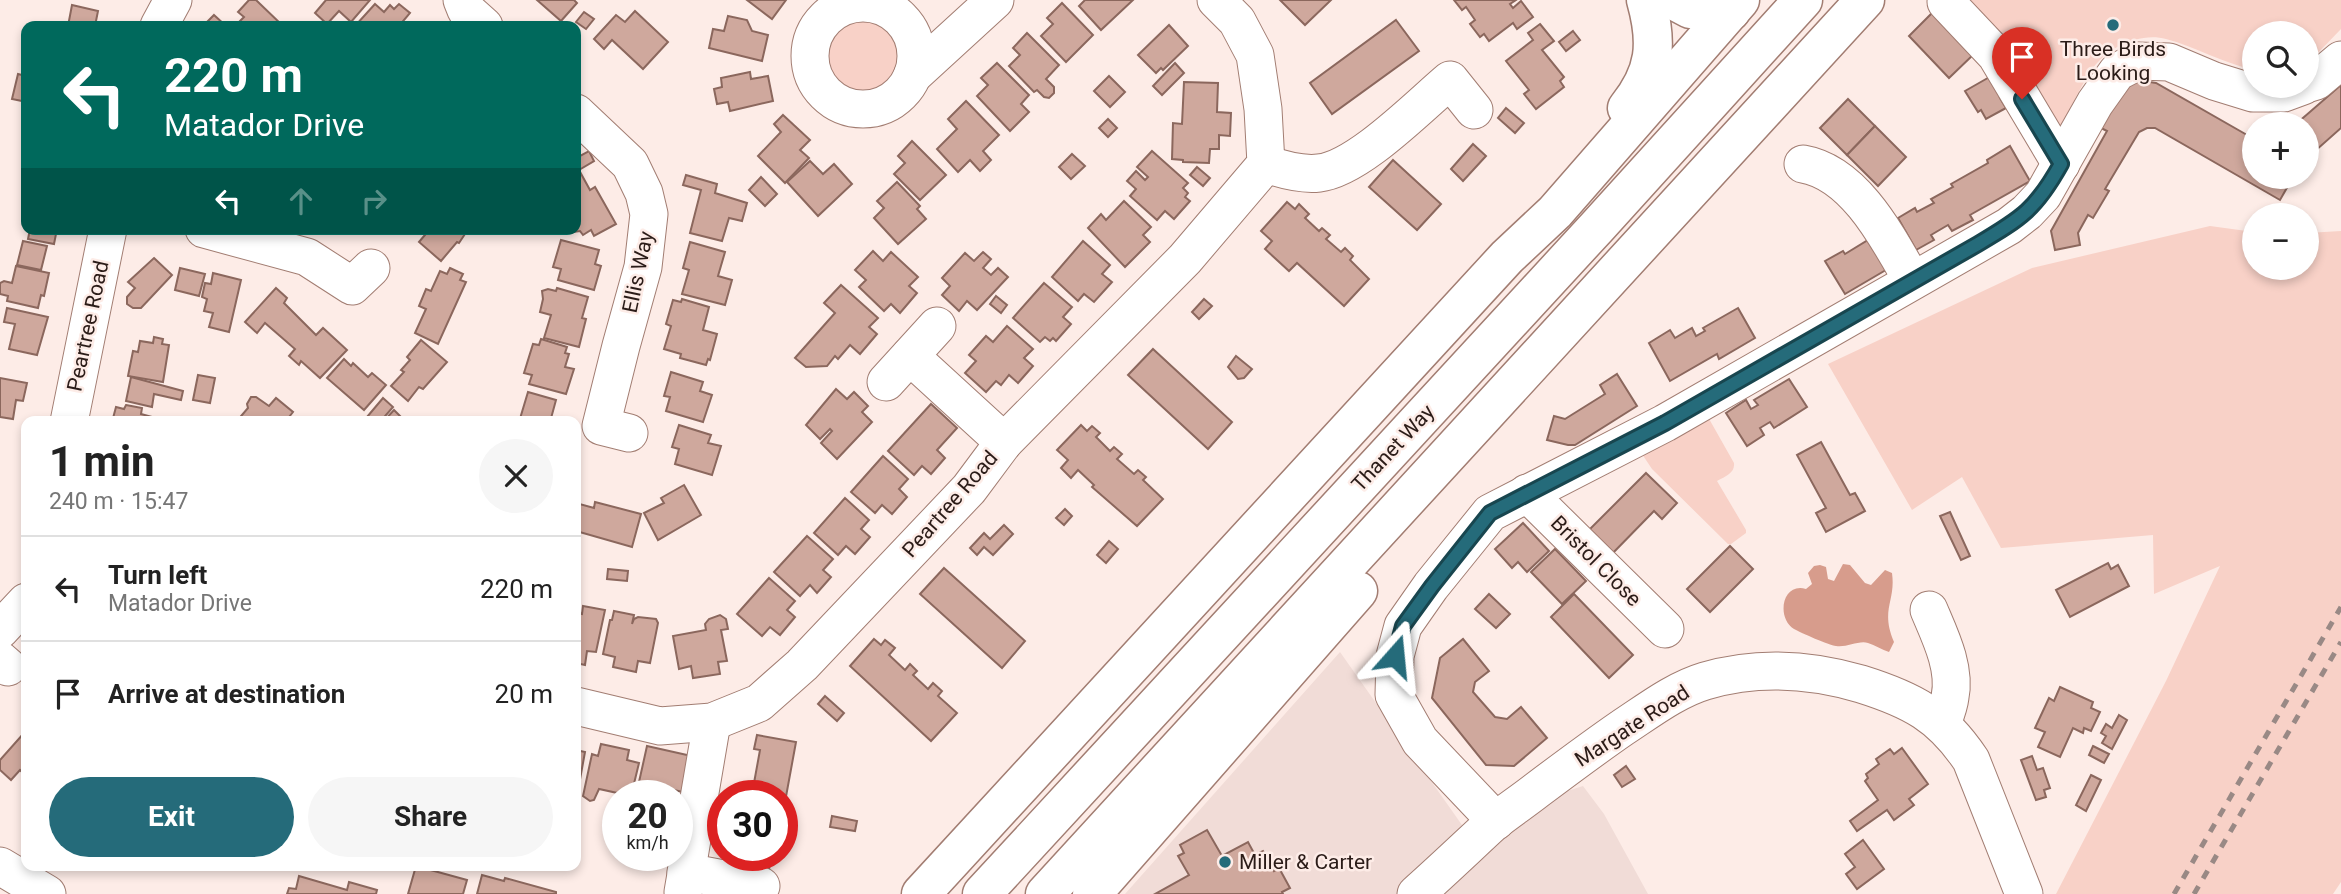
<!DOCTYPE html>
<meta charset="utf-8">
<style>
:root{--surface:#fff;--page:#f6f6f6;--text:#222;--muted:#767676;--line:#e0e0e0;--accent:#256b7a}
body{margin:0;font-family:Roboto,sans-serif;background:var(--page);color:var(--text);height:100vh;display:flex;flex-direction:column;font-size:26px;white-space:nowrap}
*{box-sizing:border-box;margin:0}
p{font-size:23px;color:var(--muted)}
.icon{flex:none;width:38px;height:38px;fill:none;stroke:currentColor;stroke-width:2;stroke-linecap:round;stroke-linejoin:round}
.map{position:relative;flex:1;overflow:hidden}
.details{position:absolute;left:21px;top:416px;width:560px;height:455px;display:flex;flex-direction:column;background:var(--surface);border-radius:14px;box-shadow:0 4px 10px #0003}
.details>*{flex:none}
.top-card{position:absolute;left:21px;top:21px;width:560px;height:214px;border-radius:14px;box-shadow:0 4px 10px #0003;background:#00695c;color:#fff;overflow:hidden}
.buttons{position:absolute;left:2242px;top:21px;display:grid;gap:14px}
.buttons a{display:grid;place-items:center;width:77px;height:77px;border-radius:50%;background:var(--surface);box-shadow:0 4px 10px #0003;font-size:35px}
.speed{position:absolute;left:602px;top:780px;display:flex;gap:14px;font-size:35px;font-weight:700;text-align:center}
.speed>*{display:grid;place-content:center;width:91px;height:91px;border-radius:50%;background:var(--surface);box-shadow:0 4px 10px #0003;line-height:1}
.speed small{font-size:18px;font-weight:400}
.speed .limit{border:10px solid #d22;background:#fff;color:#111}
.pin{position:absolute;display:grid;place-items:center;width:60px;height:60px;color:#fff;margin:-72px -30px;border-radius:50% 50% 50% 0;rotate:-45deg;box-shadow:0 0 7px #0007}
.pin .icon{rotate:45deg}
.me{position:absolute;width:77px;margin:-38px;rotate:18deg;stroke-linejoin:round;filter:drop-shadow(0 0 5px #0008)}
.turn{display:flex;align-items:center;gap:24px;height:147px;padding:0 28px;font-size:32px}
.turn .icon{width:91px;height:91px;stroke-width:2.5}
.turn b{display:block;font-size:49px;line-height:60px}
.lanes{display:flex;align-items:center;height:66px;padding:0 28px;background:#0003;justify-content:center;gap:35px;direction:ltr}
.lanes .off{opacity:.35}
.round{display:grid;place-items:center;flex:none;width:74px;height:74px;border-radius:37px;background:var(--page)}
.head{display:flex;align-items:center;justify-content:space-between;height:119px;padding:0 28px}
h1{font-size:42px;font-weight:700;line-height:52px}
.cta{display:flex;gap:14px;margin-top:auto;padding:14px 28px}
.cta a{flex:1;height:80px;border-radius:42px;background:var(--accent);color:#fff;font-size:28px;font-weight:700;line-height:80px;text-align:center}
.cta a+a{background:var(--page);color:var(--text)}
ul{padding:0;list-style:none}
li{display:flex;align-items:center;gap:21px;height:105px;padding:0 28px;border-top:2px solid var(--line)}
li div{flex:1}
li b{display:block;font-size:26px}
li em{font-style:normal}
.map>svg:first-child{display:block}
</style>
<div class="map">
<svg width="2341" height="894" viewBox="0 0 2341 894">
<rect width="100%" height="100%" fill="#fdece7"/>
<path fill="#f1dcd7" d="M1340,652L1462,825L1583,786L1604,814L1648,894H1125Z"/>
<g fill="#f8d1c7">
<path d="M1963,0H2341V29L2314,57L2307,60L2306,33H2254V70C2223,63 2196,47 2166,39C2139,32 2106,48 2091,71C2078,90 2069,113 2057,133Z"/>
<circle cx="863" cy="56" r="53"/>
<path d="M2210,226L2254,232V268H2306L2307,233L2341,231V882L2333,894H2056L2166,681L2220,566L2154,594L2153,535L2001,548L1962,477L1912,510L1828,364L2032,268Z"/>
<path d="M1708,417L1734,463C1735,473 1726,476 1717,481L1746,530V533L1731,544H1728L1652,469L1642,454Z"/>
</g>
<path fill="#d79c8c" d="M1843,564L1850,565L1865,583L1871,585L1885,570L1892,573C1896,602 1880,609 1894,642L1889,652C1882,650 1875,645 1868,643C1859,640 1846,648 1836,646C1829,645 1801,633 1794,629C1776,618 1782,582 1806,589L1812,584L1808,573L1814,566L1820,565L1826,567L1828,579L1834,581Z"/>
<g fill="#cfa89d" stroke="#8b675d" stroke-width="2">
<path d="M249,0H256L283,26H235L244,17L238,12Z"/>
<path d="M326,0H370L351,22L339,11L327,24L315,13Z"/>
<path d="M537,0H574L577,3L561,21Z"/>
<path d="M747,0H786L772,19Z"/>
<path d="M1085,0H1133L1101,30L1079,6Z"/>
<path d="M1280,0H1331L1305,25Z"/>
<path d="M1454,0H1516L1510,4L1513,8L1521,1L1533,17L1517,29L1513,23L1489,41L1484,34L1480,37L1470,24L1475,20L1466,7L1462,10Z"/>
<path d="M1062,3L1093,35L1066,62L1041,36L1053,24L1047,18Z"/>
<path d="M375,4L384,12L390,5L394,9L399,4L410,13L399,26H355Z"/>
<path d="M72,5L98,11L95,26H68Z"/>
<path d="M635,11L668,42L643,69L612,40L604,49L594,39L616,15L625,22Z"/>
<path d="M1934,11L1975,53L1949,78L1909,36Z"/>
<path d="M584,12L594,19L586,29L576,22Z"/>
<path d="M214,15L226,26H203Z"/>
<path d="M728,16L747,20L752,31L768,35L762,61L709,48L713,29L724,31Z"/>
<path d="M1396,20L1419,51L1332,114L1310,83Z"/>
<path d="M1540,24L1554,41L1542,50L1564,77L1560,81L1564,87L1536,109L1524,94L1529,90L1506,61L1533,40L1528,33Z"/>
<path d="M1169,25L1188,46L1163,70L1161,68L1156,73L1138,55Z"/>
<path d="M1573,31L1580,40L1566,51L1559,42Z"/>
<path d="M1027,33L1059,65L1046,79L1054,87V93L1049,98L1044,97L1037,90L1034,92L1009,66L1020,55L1013,48Z"/>
<path d="M997,63L1029,95L1021,104L1029,112L1010,131L977,96L988,85L981,78Z"/>
<path d="M1175,63L1184,73L1162,95L1153,86Z"/>
<path d="M750,72L751,79L768,76L773,101L730,111L728,102L717,104L714,89L722,87L721,78Z"/>
<path d="M18,74L26,76L22,101L12,99Z"/>
<path d="M1993,75L2005,96L2000,98L2006,108L1986,119L1981,110L1978,112L1965,91Z"/>
<path d="M1109,76L1125,92L1110,107L1094,91Z"/>
<path d="M2143,81L2156,83L2254,139V177H2293L2280,200L2155,128H2147L2139,132L2105,189L2109,191L2093,218L2088,215L2078,233L2080,245L2055,250L2051,231L2107,131L2101,128L2121,93L2130,83Z"/>
<path d="M1184,82L1218,83L1217,112L1231,113L1230,136L1219,135V149H1210L1209,163L1183,162V160L1172,159L1173,123L1182,124Z"/>
<path d="M2341,85V128L2314,152L2306,144V124H2296Z"/>
<path d="M1848,99L1875,126L1847,155L1820,128Z"/>
<path d="M966,101L999,135L983,151L991,160L980,171L970,160L958,172L937,149L957,129L948,119Z"/>
<path d="M1506,108L1524,123L1515,133L1498,118Z"/>
<path d="M783,115L810,140L800,150L809,158L785,183L758,156L781,132L774,124Z"/>
<path d="M1108,119L1117,128L1108,137L1099,128Z"/>
<path d="M1875,126L1906,157L1878,186L1847,155Z"/>
<path d="M912,141L946,175L920,200L894,174L905,163L898,156Z"/>
<path d="M1473,144L1486,156L1463,181L1451,169Z"/>
<path d="M2010,146L2030,181L1970,215L1973,220L1952,231L1948,225L1931,235L1934,240L1916,250L1898,218L1915,208L1917,212L1934,203L1931,199L1953,187L1951,184L1988,163L1987,160Z"/>
<path d="M589,151L594,161L579,170L590,190L595,187L616,224L594,236L591,230L583,235L580,231L567,233L562,229H576V158Z"/>
<path d="M1152,151L1188,183L1183,188L1188,193L1185,197L1190,201L1174,219L1165,211L1157,220L1130,196L1136,189L1127,181L1136,171L1145,180L1148,177L1137,167Z"/>
<path d="M1072,154L1085,166L1071,179L1059,167Z"/>
<path d="M1393,160L1441,204L1417,230L1369,187Z"/>
<path d="M810,161L823,174L834,164L852,184L818,216L787,182Z"/>
<path d="M1197,167L1210,178L1203,186L1190,175Z"/>
<path d="M686,175L717,184L715,193L747,203L742,221L729,218L722,241L690,233L701,190L683,185Z"/>
<path d="M761,177L777,194L765,206L749,190Z"/>
<path d="M897,182L920,206L917,209L926,219L898,244L874,218L884,208L877,201Z"/>
<path d="M1124,201L1151,227L1143,235L1150,242L1125,267L1088,228L1101,214L1106,220Z"/>
<path d="M1287,202L1295,209L1299,204L1309,214L1305,218L1319,231L1322,228L1330,235L1326,239L1341,252L1345,248L1353,256L1350,260L1369,279L1344,306L1297,263L1289,271L1265,249L1272,241L1261,231Z"/>
<path d="M30,229H57L54,244L28,239Z"/>
<path d="M430,229H465L467,231L459,243L457,242L441,261L419,242Z"/>
<path d="M1873,237L1891,267L1845,294L1825,261L1843,251L1845,254Z"/>
<path d="M561,240L599,250L595,264L601,266L594,290L558,280L561,269L553,267Z"/>
<path d="M23,241L47,246L41,270L17,265Z"/>
<path d="M1083,241L1110,265L1102,274L1112,282L1094,302L1084,294L1078,301L1052,277Z"/>
<path d="M690,242L725,252L718,276L732,280L725,305L682,294L689,270L683,268Z"/>
<path d="M873,251L883,261L891,252L918,277L909,286L917,293L900,313L891,304L884,311L859,287L866,280L855,270Z"/>
<path d="M983,252L991,259L983,268L991,275L998,268L1008,277L977,310L967,301L959,311L942,295L950,286L942,278L965,253L974,261Z"/>
<path d="M154,258L172,275L141,308H133L127,304V297L135,288L128,282Z"/>
<path d="M16,266L49,273L44,296L41,295L38,308L7,301L8,296L0,294V283L4,281L12,283Z"/>
<path d="M180,268L205,274L199,296L175,290Z"/>
<path d="M450,268L463,274L460,280L466,282L438,344L415,333L426,309L419,306L426,289L431,291L440,271L447,274Z"/>
<path d="M213,273L241,280L229,332L209,327L213,313L204,311L207,299L202,297L205,283L211,284Z"/>
<path d="M1044,283L1072,307L1063,317L1071,324L1056,341L1053,338L1050,341L1045,337L1040,342L1013,318Z"/>
<path d="M841,285L878,318L869,327L877,334L860,354L850,345L838,359L835,356L827,366L806,367L795,358L835,313L824,303Z"/>
<path d="M276,288L287,298L284,303L316,335L323,328L347,350L320,378L301,361L299,365L289,356L295,349L265,323L257,333L245,322Z"/>
<path d="M557,288L588,297L582,318L586,319L579,347L544,338L551,315L540,312L543,299L542,291L548,289L556,291Z"/>
<path d="M996,296L1007,305L1001,313L990,304Z"/>
<path d="M682,299L709,307L703,330L717,334L710,360L708,359L706,365L680,358L681,354L664,349L671,326L666,324L673,300L681,302Z"/>
<path d="M1204,299L1212,306L1199,319L1192,312Z"/>
<path d="M7,308L48,317L37,355L9,349L15,324L4,322Z"/>
<path d="M1738,308L1755,338L1719,359L1717,354L1670,381L1649,343L1670,330L1675,338L1692,328L1696,336L1705,331L1703,328Z"/>
<path d="M1007,326L1033,349L1024,358L1033,366L1018,383L1009,375L1001,385L996,381L986,392L965,373L976,361L969,355L986,336L993,342Z"/>
<path d="M154,337L163,339L162,344L169,345L163,382L128,376L133,351L138,352L140,341L153,343Z"/>
<path d="M541,339L567,347L565,353L569,354L565,367L574,369L566,394L529,384L532,375L524,373L533,344L539,345Z"/>
<path d="M421,340L447,362L423,389L419,387L408,401L391,386L404,372L401,370L410,360L407,357Z"/>
<path d="M1153,349L1232,422L1208,449L1128,375Z"/>
<path d="M1236,356L1252,369L1244,378L1238,379L1228,367Z"/>
<path d="M344,359L351,366L353,363L368,377L372,373L386,385L364,410L327,378Z"/>
<path d="M671,372L703,382L700,391L712,395L703,422L666,411L670,397L664,396Z"/>
<path d="M1617,374L1637,406L1575,445H1568L1547,440L1554,416L1565,419L1605,394L1600,385Z"/>
<path d="M198,375L215,378L210,403L193,400Z"/>
<path d="M131,377L183,391L181,400L154,394L152,407L126,401Z"/>
<path d="M0,378L27,383L23,401L16,400L13,419L0,417Z"/>
<path d="M1789,379L1807,407L1774,428L1770,422L1760,428L1764,435L1747,446L1726,413L1746,400L1751,409L1758,405L1754,400Z"/>
<path d="M836,389L847,399L854,392L868,406L862,412L872,422L837,459L821,443L832,431L830,429L820,439L806,425Z"/>
<path d="M528,392L556,400L550,422H519Z"/>
<path d="M251,397H256L269,406L276,398L293,412L285,422H236L248,408L247,404Z"/>
<path d="M383,398L393,407L380,422H372L367,417Z"/>
<path d="M931,404L957,428L937,450L945,458L931,474L922,466L914,475L888,451Z"/>
<path d="M126,405L142,408L141,414L152,417L151,422H112L116,407L124,409Z"/>
<path d="M394,410L406,422H383Z"/>
<path d="M679,425L711,435L708,443L721,446L712,475L675,464L679,449L672,447Z"/>
<path d="M1081,425L1087,431L1092,426L1100,433L1096,437L1110,451L1114,447L1122,454L1117,459L1134,474L1138,470L1146,477L1143,480L1163,499L1137,526L1092,487L1094,485L1078,470L1071,478L1061,468L1068,460L1057,450Z"/>
<path d="M1821,442L1850,495L1855,493L1865,511L1826,532L1816,513L1826,508L1797,455Z"/>
<path d="M883,456L908,479L899,489L907,497L892,514L882,505L875,513L851,492Z"/>
<path d="M1646,473L1677,503L1662,519L1654,511L1608,558L1584,535Z"/>
<path d="M684,485L701,515L658,540L644,513L664,503L661,498Z"/>
<path d="M845,498L869,520L861,529L870,537L855,554L846,546L838,555L814,533Z"/>
<path d="M595,502L641,514L632,547L576,531V503L594,508Z"/>
<path d="M1065,509L1072,516L1064,525L1056,518Z"/>
<path d="M1950,512L1970,556L1961,560L1940,516Z"/>
<path d="M1523,523L1549,551L1527,572L1518,562L1512,568L1495,549Z"/>
<path d="M1004,525L1013,534L993,555L984,547L977,555L970,548L984,533L990,539Z"/>
<path d="M807,536L833,559L823,570L831,577L817,593L810,585L800,596L774,572Z"/>
<path d="M1109,541L1118,549L1106,563L1097,555Z"/>
<path d="M1730,546L1753,569L1710,612L1687,589Z"/>
<path d="M1555,549L1586,581L1562,604L1531,572Z"/>
<path d="M2108,563L2111,569L2118,565L2129,586L2070,617L2056,590Z"/>
<path d="M944,568L1025,641L1002,668L920,594Z"/>
<path d="M608,569L628,571L627,581L607,579Z"/>
<path d="M769,578L795,601L787,610L795,617L780,635L770,627L762,636L737,614Z"/>
<path d="M1489,594L1510,614L1496,628L1475,609Z"/>
<path d="M1574,594L1633,655L1609,678L1551,617Z"/>
<path d="M583,606L605,610L596,652L587,651L585,665L576,663V613L582,614Z"/>
<path d="M614,611L634,615L632,624L634,619L638,617L656,619L658,623L650,663L638,661L636,672L613,667L615,657L603,654L610,620H612Z"/>
<path d="M720,615L726,619L728,629L721,630L727,661L718,662L720,674L693,678L691,666L679,669L673,636L706,630L705,624L709,619Z"/>
<path d="M874,639L881,645L885,640L895,648L889,655L905,670L910,664L917,671L913,675L928,689L933,683L942,691L938,696L957,713L931,741L850,666Z"/>
<path d="M1463,639L1489,671L1475,682L1473,692L1495,717L1507,719L1521,707L1547,738L1514,766L1486,765L1432,698L1440,658Z"/>
<path d="M2060,687L2093,702L2091,708L2100,712L2091,731L2084,728L2083,733L2073,728L2060,757L2038,747L2045,732L2035,728L2049,698L2054,701Z"/>
<path d="M825,696L844,713L837,721L818,704Z"/>
<path d="M2119,715L2127,720L2112,749L2102,743L2106,736L2101,733L2106,724L2112,728Z"/>
<path d="M24,733L26,734V776L20,770L11,780L0,770V760Z"/>
<path d="M757,735L796,742L785,802H782V796L746,795L749,782L754,783L760,750L754,749Z"/>
<path d="M601,744L629,750L627,760L639,763L631,796L599,789L594,800L590,801L583,796L592,754L598,756Z"/>
<path d="M647,746L696,757L687,793L639,782Z"/>
<path d="M2093,746L2109,754L2104,763L2089,755Z"/>
<path d="M1902,748L1928,784L1909,799L1914,805L1894,820L1887,810L1857,831L1850,821L1878,800L1865,781L1868,778L1866,774L1879,764L1876,759L1890,749L1894,754Z"/>
<path d="M576,750L585,752L579,785H576Z"/>
<path d="M2032,756L2037,770L2043,768L2050,788L2044,790L2046,797L2036,800L2021,760Z"/>
<path d="M1626,766L1635,779L1622,787L1614,775Z"/>
<path d="M2091,775L2101,780L2086,811L2076,805Z"/>
<path d="M782,811L793,813L796,817L794,824L789,826L782,825Z"/>
<path d="M832,816L857,821L855,831L830,827Z"/>
<path d="M1207,830L1222,856L1248,842L1255,855L1263,851L1274,871L1279,868L1290,888L1282,892L1283,894H1155L1189,875L1178,856L1184,853L1180,845Z"/>
<path d="M1863,840L1884,869L1857,889L1846,874L1855,867L1845,854Z"/>
<path d="M733,856H772L769,869L732,862Z"/>
<path d="M416,866L467,880L463,894H408Z"/>
<path d="M482,875L504,881L505,878L556,892V894H477Z"/>
<path d="M299,876L347,890L349,882L377,890L376,894H287L289,888L296,889Z"/>
</g>
<g fill="none" stroke-linecap="round" stroke-linejoin="round">
<g stroke="#a27d72" stroke-width="39">
<g id="minor">
<path d="M462,0L466,10L484,26"/>
<path d="M1946,2L1996,55L2061,164"/>
<circle cx="863" cy="56" r="53"/>
<path d="M159,26L173,0"/>
<path d="M912,76L995,0"/>
<path d="M2306,84L2316,81L2341,60"/>
<path d="M576,113L630,164L644,193L649,214L643,267L621,346L601,426L629,433"/>
<path d="M1266,164C1283,170 1301,175 1319,173C1358,169 1419,106 1450,80L1474,110"/>
<path d="M1803,164C1855,173 1888,238 1912,280"/>
<path d="M204,229L307,257L352,286L371,268"/>
<path d="M910,356L1004,442"/>
<path d="M886,382L937,326"/>
<path d="M69,422L108,229"/>
<path d="M1527,493L1665,629"/>
<path d="M1929,610C1940,636 1956,668 1950,697C1949,706 1945,716 1942,724"/>
<path d="M0,630L26,602"/>
<path d="M0,660L8,667"/>
<path d="M576,706L660,726L712,722L759,703L802,665L969,489L1004,442L1185,259L1266,164L1263,109L1255,55L1237,21L1216,0"/>
<path d="M1496,821L1420,741L1394,695L1395,656L1403,626L1431,586L1490,513L1665,423L2009,226L2027,212L2043,195L2095,103L2117,72L2138,61L2169,62L2214,81L2253,93H2284L2303,86"/>
<path d="M0,866L47,894"/>
<path d="M686,872L761,886"/>
<path d="M683,892L712,722"/>
<path d="M1416,894C1443,870 1468,846 1494,822C1508,811 1523,801 1537,790C1565,769 1593,748 1622,728C1648,711 1675,690 1705,681C1756,666 1810,669 1861,684C1912,700 1941,715 1971,760L2024,894"/>
</g>
</g>
<g stroke="#a27d72" stroke-width="41">
<g id="highway">
<path d="M1673,0L1690,9L1731,11"/>
<path d="M1627,108C1656,72 1658,43 1646,0"/>
<path d="M921,894L1507,257L1555,212L1740,0"/>
<path d="M982,894L1597,227L1803,0"/>
<path d="M1045,894L1865,0"/>
<path d="M1092,894L1358,591"/>
</g>
</g>
<use href="#minor" stroke="#fff" stroke-width="37"/>
<use href="#highway" stroke="#fff" stroke-width="38"/>
<g stroke="#998985" stroke-width="5" stroke-dasharray="9 9" stroke-linecap="butt">
<path d="M2174,894L2341,607"/>
<path d="M2194,894L2341,642"/>
</g>
</g>
<g fill="none" stroke-linecap="round" stroke-linejoin="round">
<g stroke="#18464f" stroke-width="18">
<path id="route" d="M1395,656L1403,626L1432,586L1490,513L1665,423L1978,244C2022,218 2036,209 2061,164L2022,99"/>
</g>
<use href="#route" stroke="#256b7a" stroke-width="12"/>
</g>
<g fill="#256b7a" stroke="#fdece7" stroke-width="2.5">
<circle cx="2113" cy="25" r="7"/>
<circle cx="1225" cy="862" r="7"/>
</g>
<g text-anchor="middle" stroke-width="5" stroke-linejoin="round" paint-order="stroke">
<g font-size="21" fill="#2b1c18" stroke="#fdece7">
<text x="2113" y="56">Three Birds<tspan x="2113" dy="24">Looking</tspan></text>
<text x="1239" y="869" text-anchor="start">Miller &amp; Carter</text>
</g>
<g font-size="21" fill="#2b1c18" stroke="#fdece7">
<text transform="translate(638 272) rotate(-78)" y="7">Ellis Way</text>
<text transform="translate(88 326) rotate(-78)" y="7">Peartree Road</text>
<text transform="translate(1393 448) rotate(-47)" y="7">Thanet Way</text>
<text transform="translate(950 504) rotate(-49)" y="7">Peartree Road</text>
<text transform="translate(1596 561) rotate(45)" y="7">Bristol Close</text>
<text transform="translate(1632 726) rotate(-33)" y="7">Margate Road</text>
</g>
</g>
</svg>
<div class="buttons">
<a><svg class="icon" aria-label="search" viewBox="0 0 24 24"><circle cx="10" cy="10" r="6"/><path d="M15 15l6 6"/></svg></a>
<a>+</a>
<a>−</a>
</div>
<div class="speed"><div>20<small>km/h</small></div><div class="limit">30</div></div>
<div class="pin" style="left:2022px;top:99px;background:#d93025"><svg class="icon" aria-label="arrive" viewBox="0 0 24 24"><path d="M6 21V4h12l-3 4 3 4H6"/></svg></div>
<svg class="me" style="left:1395px;top:656px" viewBox="-20 -20 40 40"><path d="M0-17L14 15 0 8-14 15z" fill="#256b7a" stroke="#fff" stroke-width="4"/></svg>
<div class="top-card">
<div class="turn"><svg class="icon" aria-label="left" viewBox="0 0 24 24"><path d="M17 20v-9H6M10 6l-5 5 5 5"/></svg><div><b>220 m</b>Matador Drive</div></div>
<div class="lanes"><svg class="icon" aria-label="left" viewBox="0 0 24 24"><path d="M17 20v-9H6M10 6l-5 5 5 5"/></svg><svg class="icon off" aria-label="ahead" viewBox="0 0 24 24"><path d="M12 20V5M6 11l6-6 6 6"/></svg><svg class="icon off" aria-label="right" viewBox="0 0 24 24"><path d="M7 20v-9h11M14 6l5 5-5 5"/></svg></div>
</div>
<section class="details">
<div class="head"><div><h1>1 min</h1><p>240 m · 15:47</p></div><a class="round"><svg class="icon" aria-label="close" viewBox="0 0 24 24"><path d="M6 6l12 12M18 6L6 18"/></svg></a></div>
<ul>
<li><svg class="icon" aria-label="left" viewBox="0 0 24 24"><path d="M17 20v-9H6M10 6l-5 5 5 5"/></svg><div><b>Turn left</b><p>Matador Drive</p></div><em>220 m</em></li>
<li><svg class="icon" aria-label="arrive" viewBox="0 0 24 24"><path d="M6 21V4h12l-3 4 3 4H6"/></svg><div><b>Arrive at destination</b></div><em>20 m</em></li>
</ul>
<div class="cta"><a>Exit</a><a>Share</a></div>
</section>
</div>
